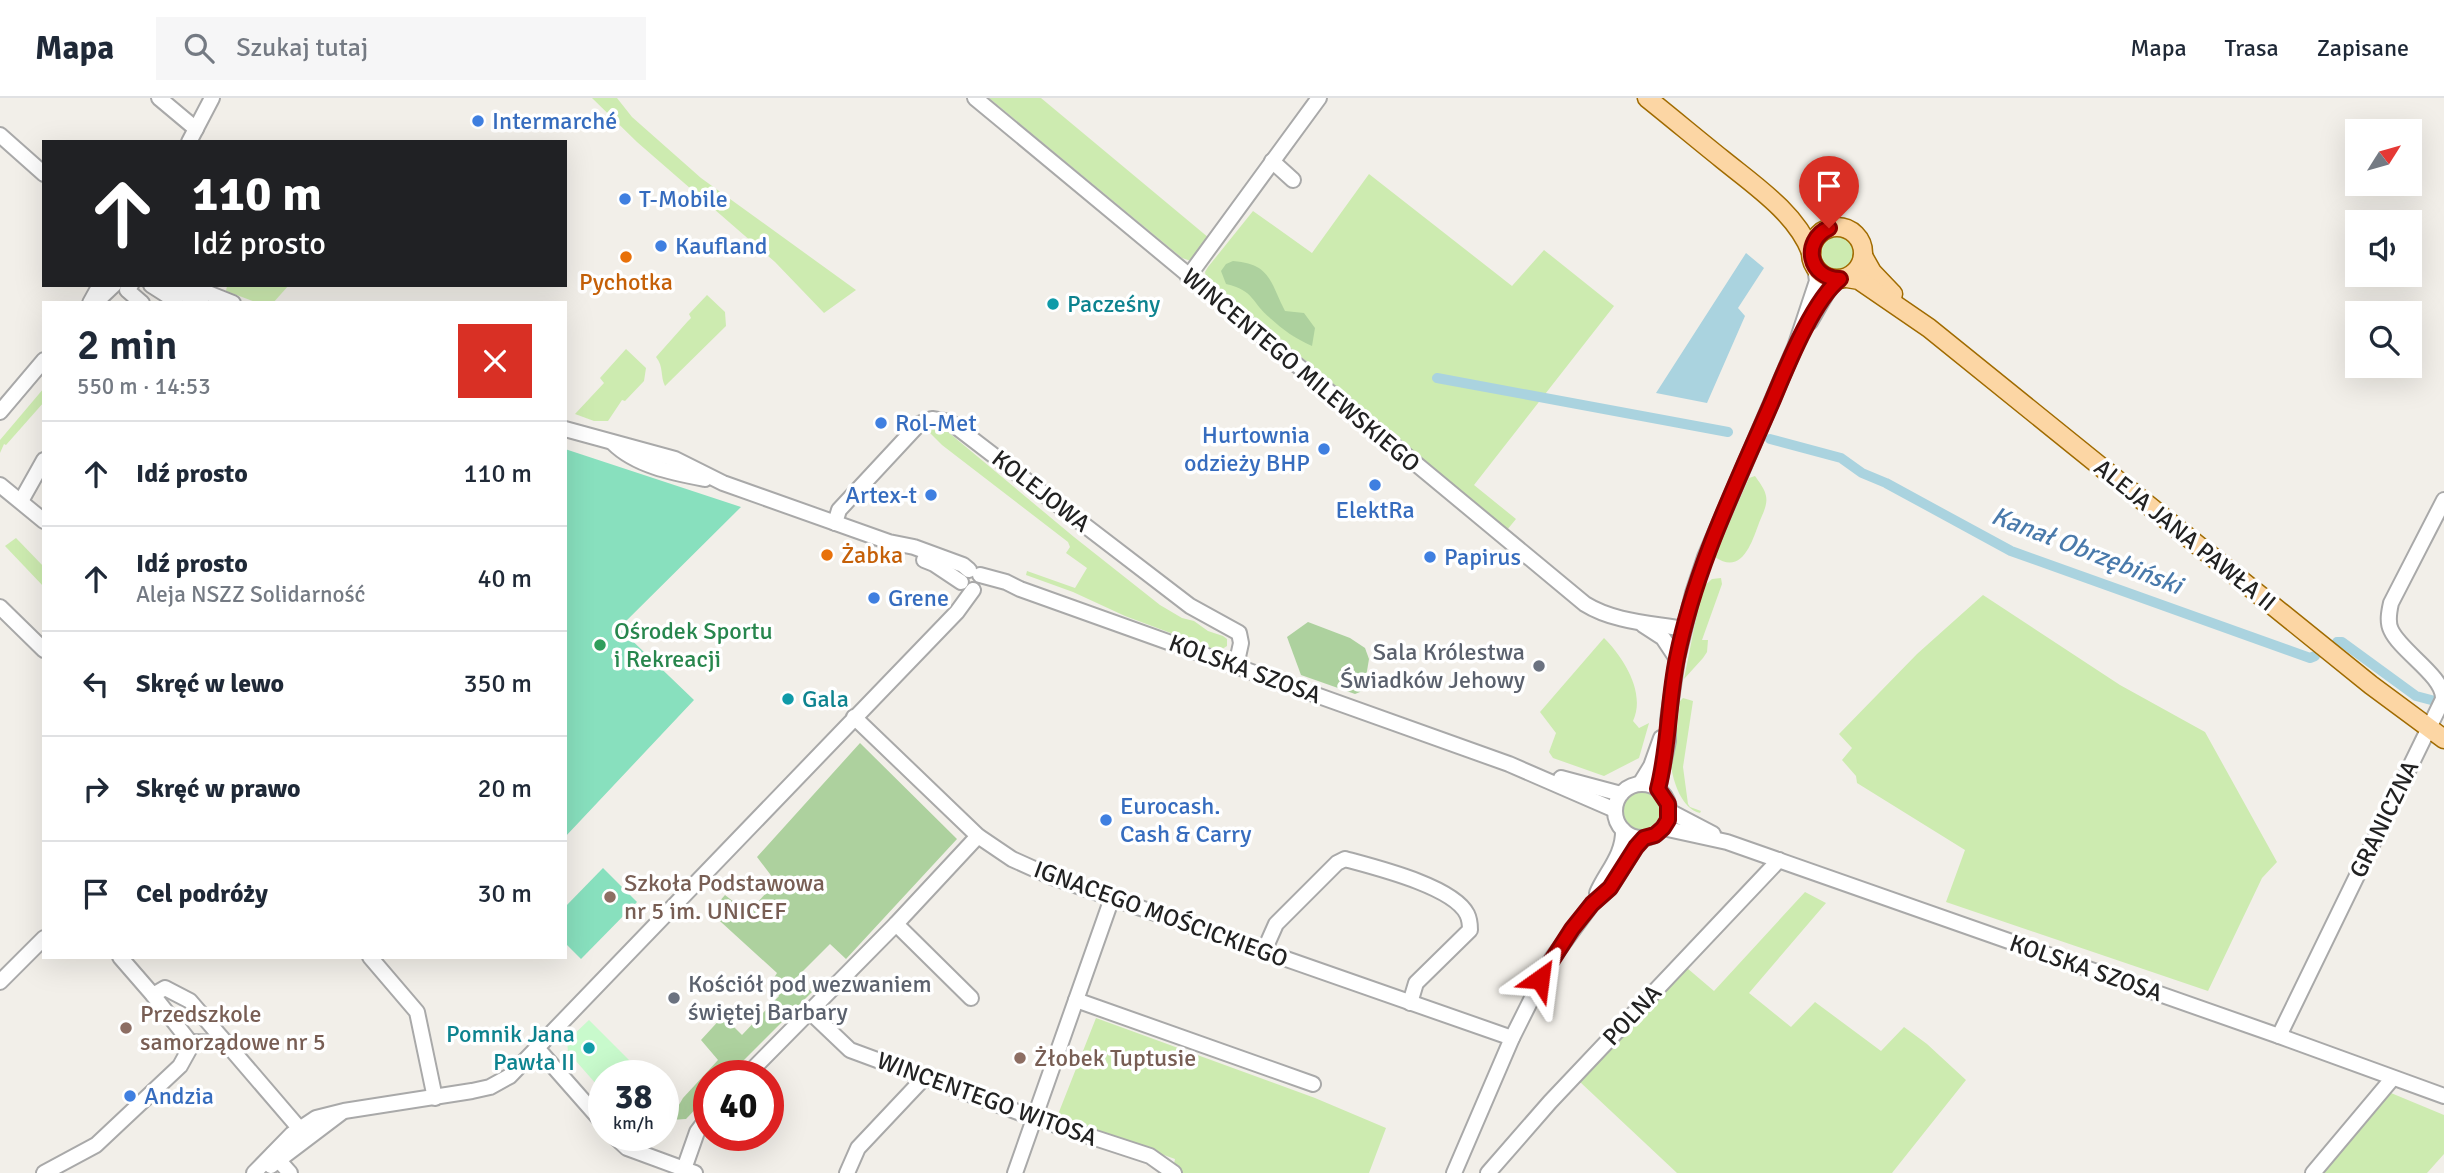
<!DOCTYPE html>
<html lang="pl">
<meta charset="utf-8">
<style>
:root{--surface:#fff;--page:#f6f6f7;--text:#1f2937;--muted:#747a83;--line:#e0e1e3}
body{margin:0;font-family:Signika,sans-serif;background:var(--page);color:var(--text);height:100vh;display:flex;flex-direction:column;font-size:26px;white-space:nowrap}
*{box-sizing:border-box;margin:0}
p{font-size:23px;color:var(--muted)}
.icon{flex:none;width:38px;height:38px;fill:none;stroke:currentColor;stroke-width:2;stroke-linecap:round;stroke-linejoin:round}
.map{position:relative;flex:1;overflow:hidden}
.sheet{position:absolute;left:42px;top:203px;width:525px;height:658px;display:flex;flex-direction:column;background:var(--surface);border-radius:0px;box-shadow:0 7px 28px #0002}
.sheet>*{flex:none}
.guide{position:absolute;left:42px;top:42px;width:525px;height:147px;border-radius:0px;box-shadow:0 7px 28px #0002;background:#202124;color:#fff;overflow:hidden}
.needle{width:46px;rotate:53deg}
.controls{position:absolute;left:2345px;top:21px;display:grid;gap:14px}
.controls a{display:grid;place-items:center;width:77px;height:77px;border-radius:0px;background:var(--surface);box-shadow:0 7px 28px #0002;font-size:35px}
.speed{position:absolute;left:588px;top:962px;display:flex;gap:14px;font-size:35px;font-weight:700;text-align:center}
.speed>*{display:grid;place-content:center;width:91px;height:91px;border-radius:50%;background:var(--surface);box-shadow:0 7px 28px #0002;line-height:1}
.speed small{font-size:18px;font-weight:400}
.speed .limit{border:10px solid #d22;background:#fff;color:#111}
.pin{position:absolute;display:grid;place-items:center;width:60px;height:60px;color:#fff;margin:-72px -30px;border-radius:50% 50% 50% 0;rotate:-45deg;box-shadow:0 0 7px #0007}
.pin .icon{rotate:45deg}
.me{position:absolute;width:77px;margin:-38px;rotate:31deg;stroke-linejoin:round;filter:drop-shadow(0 0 5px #0008)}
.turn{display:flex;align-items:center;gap:24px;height:147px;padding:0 35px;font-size:32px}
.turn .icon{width:91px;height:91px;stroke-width:2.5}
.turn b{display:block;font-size:49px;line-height:60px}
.round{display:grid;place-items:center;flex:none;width:74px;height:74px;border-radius:0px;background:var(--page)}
.headline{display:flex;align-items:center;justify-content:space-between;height:119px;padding:0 35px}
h1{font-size:42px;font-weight:600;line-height:52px}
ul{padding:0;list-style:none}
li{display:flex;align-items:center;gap:21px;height:105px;padding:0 35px;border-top:2px solid var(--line)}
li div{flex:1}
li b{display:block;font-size:26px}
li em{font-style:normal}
header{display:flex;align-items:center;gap:42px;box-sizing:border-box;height:98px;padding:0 35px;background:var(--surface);border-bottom:2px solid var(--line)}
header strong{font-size:33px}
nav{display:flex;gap:38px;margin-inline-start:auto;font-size:24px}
.search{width:490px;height:63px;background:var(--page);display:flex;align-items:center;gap:18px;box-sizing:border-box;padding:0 24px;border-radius:0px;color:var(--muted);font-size:26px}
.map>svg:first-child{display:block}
</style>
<header>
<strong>Mapa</strong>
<div class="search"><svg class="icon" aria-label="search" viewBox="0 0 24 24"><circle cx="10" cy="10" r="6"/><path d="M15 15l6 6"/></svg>Szukaj tutaj</div>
<nav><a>Mapa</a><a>Trasa</a><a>Zapisane</a></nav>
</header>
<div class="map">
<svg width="2444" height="1075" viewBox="0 0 2444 1075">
<rect width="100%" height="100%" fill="#f2efe9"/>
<g fill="#cdebb0">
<path d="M592,0H617L632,19L701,80L856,192L824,215L775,164L637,44Z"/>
<path d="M989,0H1041L1209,140L1191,163L1182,160Z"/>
<path d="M1369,76L1512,188L1544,152L1614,208L1474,387L1516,421L1507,432L1206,179L1205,174L1208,169L1253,113L1312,155Z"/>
<circle cx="1838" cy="155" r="16"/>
<path d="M289,187L273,205H258L226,193L227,188Z"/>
<path d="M707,197L725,214L726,228L665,288C660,278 664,269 656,259L688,223L691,220L689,216Z"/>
<path d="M626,251L646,270L644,283L625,303L622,302L608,323H594L575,316L604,285L600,280Z"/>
<path d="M44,290V304L6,347L4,346L0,355V342Z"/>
<path d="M942,329L1074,439L1160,507L1182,520L1194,523L1208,533L1223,538L1227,541V548L1219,553L1125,518L1073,494L1026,477L1027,473L1075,490L1087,470L1066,455L1070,449L1068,444L942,347L926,331Z"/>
<path d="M1755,378C1759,384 1765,391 1766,398C1768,407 1762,417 1759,425C1752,444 1742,478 1715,459L1716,455L1749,380Z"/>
<path d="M16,440L44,469V489L5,448Z"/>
<path d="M1721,480L1722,486L1702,542H1708L1707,554L1703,560L1684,581L1702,490L1712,481Z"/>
<path d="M1983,497L2120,587L2205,634L2277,764L2262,780L2208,893L1946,804L1965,752L1857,685L1856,678L1842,662L1852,650L1839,636L1917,556Z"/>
<path d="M1604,540C1624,560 1646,595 1633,623L1639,630L1649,625L1639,660L1604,678L1553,660L1549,654L1556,635L1540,614Z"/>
<path d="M1683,600L1693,603L1683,669L1688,706L1690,709L1701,713L1700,715C1682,711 1673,684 1671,667L1669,666L1676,639L1680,603Z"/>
<circle cx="1641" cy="713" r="19"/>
<path d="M1805,794L1826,805L1749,895L1791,929L1815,904L1881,953L1904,929L1927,946L1966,982L1892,1075H1677L1580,984L1687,870L1714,893Z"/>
<path d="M1096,920L1315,1000L1386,1030L1369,1075H1172L1175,1061L1057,1019Z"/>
<path d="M2391,995L2444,1017V1056L2427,1075H2322Z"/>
</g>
<g fill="#add19e">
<path d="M1233,163C1271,166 1270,184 1285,213L1304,215L1315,230L1312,248C1296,241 1283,232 1270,220C1251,204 1255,193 1226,186L1221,173L1226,166Z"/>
<path d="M1308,524L1350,540L1365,550L1369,561L1365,585L1360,594L1355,596L1301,577L1287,539Z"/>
<path d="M860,645L957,741L846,861L830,846L795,881L812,894L728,978H709V997L686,1021L670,1022L683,1000L718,962L701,942L723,918L742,937L779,898L772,883L777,875L710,814L725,797L748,815L776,784L757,759Z"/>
</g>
<path fill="#c8facc" d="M589,922L645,978H604V995L568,954L567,943Z"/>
<g fill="#88e0be">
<path d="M565,351L741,409L619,530L694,602L565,739Z"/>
<path d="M603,770L637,804L581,861L565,845V809Z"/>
</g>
<path fill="#aad3df" d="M1746,155L1764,170L1738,210L1745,218L1707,305L1656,295Z"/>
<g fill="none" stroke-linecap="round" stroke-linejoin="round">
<g stroke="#aad3df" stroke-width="10">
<path d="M1437,280L1728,334"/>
<path d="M1770,341L1841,360L1862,375L1886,385L2011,453L2310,560L2315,558"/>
<path d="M2337,544H2342L2416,598L2435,603"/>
</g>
<g stroke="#a9a9a9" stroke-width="18">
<g id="minor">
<path d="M159,0L196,31"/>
<path d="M975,0L1585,506C1614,524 1650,525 1684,531"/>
<path d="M0,37L44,76"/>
<path d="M189,44L212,0"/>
<path d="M1272,63L1293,82"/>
<path d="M1188,179L1319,0"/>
<path d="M131,187L127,192L142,205"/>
<path d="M151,187L176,203"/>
<path d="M168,187L202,205"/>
<path d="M188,187L233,205"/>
<path d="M90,205L100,187"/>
<path d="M95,205L114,187"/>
<path d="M1810,224L1829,191L1840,181"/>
<path d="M0,314L44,262"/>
<path d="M565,331L675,361L723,385L889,444L914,449L963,467L969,472"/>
<path d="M613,345C636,368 674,375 705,381"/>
<path d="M0,387L44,423"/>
<path d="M21,403L44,362"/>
<path d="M835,425L839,412L919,326L932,321L950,324L1190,508L1239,535L1241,545L1236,568"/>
<path d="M924,462L934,466L961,484"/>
<path d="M980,477L1006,484L1020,491L1509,666L1615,712"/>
<path d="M0,509L44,552"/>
<path d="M1643,527L1663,540L1677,561"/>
<path d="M854,619L978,738L1012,761L1052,779L1512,940"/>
<path d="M1561,680L1621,696"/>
<path d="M1640,686L1651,668L1661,640"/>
<circle cx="1642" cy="713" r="27"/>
<path d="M1658,691L1668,643V622L1677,561L1693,495L1705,459L1795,249L1817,183L1815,170"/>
<path d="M1669,713L1713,736"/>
<path d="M1663,730L1727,744L2279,938L2444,998"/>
<path d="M1597,795C1606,774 1624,757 1623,732"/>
<path d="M896,826L971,900"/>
<path d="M1264,853L1276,826L1337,765L1345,761C1374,769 1453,788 1467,816C1469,820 1470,827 1470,832L1416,885L1410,905"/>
<path d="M120,859L153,897L165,890L190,903L299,1030"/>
<path d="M370,859L417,914L435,1000"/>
<path d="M0,884L44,840"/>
<path d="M153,897L190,944"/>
<path d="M1076,902L1313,986"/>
<path d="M809,913L850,952L1034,1020L1150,1058L1174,1075"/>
<path d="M2279,938L2443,601C2444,578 2401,554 2391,532C2387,524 2389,514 2391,505L2444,402"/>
<path d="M190,944L228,945"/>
<path d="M538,951L604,1026"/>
<path d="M746,978L896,826L978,738"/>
<path d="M614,1038L627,1050L695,1075"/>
<path d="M273,1056L290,1075"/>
<path d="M271,1068L341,1015"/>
<path d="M684,1071L697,1034L709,1018"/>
<path d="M44,1075L96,1047L180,968L190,950V944"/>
<path d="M254,1075L292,1036L316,1020L344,1013L472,993L490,989L510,978L957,514L973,492"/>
<path d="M847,1075L858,1050L924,980"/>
<path d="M1015,1075L1112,800"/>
<path d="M1454,1075L1512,940L1551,862L1592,806L1610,790L1636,749L1644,740"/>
<path d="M1488,1075L1550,1004L1779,762"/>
<path d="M2313,1075L2392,981"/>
</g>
</g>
<g stroke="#a06b00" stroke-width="21">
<g id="major">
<path d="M1647,0C1672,20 1697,41 1722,61C1754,87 1796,115 1811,154"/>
<circle cx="1837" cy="155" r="26"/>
<path d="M1863,158L1872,174L1893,196"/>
<path d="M1847,180L1859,182L1929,230L2371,587L2444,641"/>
</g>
</g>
<use href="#minor" stroke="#fff" stroke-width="14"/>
<use href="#major" stroke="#fcd6a4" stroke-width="18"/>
</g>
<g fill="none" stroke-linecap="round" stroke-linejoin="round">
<g stroke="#8a0000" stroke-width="18">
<path id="route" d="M1540,881L1572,831L1592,806L1610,790L1636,749L1644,740L1655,737L1663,730L1668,722V706L1658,691C1669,648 1668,604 1677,560C1695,470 1735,389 1771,306C1785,273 1812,203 1840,181C1809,181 1801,143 1829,130"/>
</g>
<use href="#route" stroke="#d40000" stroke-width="12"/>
</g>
<g fill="#3f7fe0" stroke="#fff" stroke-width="2.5">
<circle cx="478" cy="23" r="7"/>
<circle cx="625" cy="101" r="7"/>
<circle cx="661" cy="148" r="7"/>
<circle cx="881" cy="325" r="7"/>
<circle cx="1324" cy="351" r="7"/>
<circle cx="1375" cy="387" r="7"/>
<circle cx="931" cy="397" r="7"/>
<circle cx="1430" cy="459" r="7"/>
<circle cx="874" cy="500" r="7"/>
<circle cx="1106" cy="722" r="7"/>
<circle cx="130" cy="998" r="7"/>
</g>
<g fill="#e8710a" stroke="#fff" stroke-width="2.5">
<circle cx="626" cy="159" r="7"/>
<circle cx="827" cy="457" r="7"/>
</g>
<g fill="#0f9aa8" stroke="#fff" stroke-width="2.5">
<circle cx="1053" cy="206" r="7"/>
<circle cx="788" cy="601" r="7"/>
<circle cx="589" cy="950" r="7"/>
</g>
<circle fill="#2e9e5b" stroke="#fff" stroke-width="2.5" cx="600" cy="547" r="7"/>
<g fill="#6b7280" stroke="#fff" stroke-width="2.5">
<circle cx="1539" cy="568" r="7"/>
<circle cx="674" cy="900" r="7"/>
</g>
<g fill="#8d6e63" stroke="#fff" stroke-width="2.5">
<circle cx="610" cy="799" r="7"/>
<circle cx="126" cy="930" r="7"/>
<circle cx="1020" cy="960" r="7"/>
</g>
<g text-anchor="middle" stroke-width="7" stroke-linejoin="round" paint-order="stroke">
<g font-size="24" fill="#366cbe" stroke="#fff" text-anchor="start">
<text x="492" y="31">Intermarché</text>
<text x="639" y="109">T-Mobile</text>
<text x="675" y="156">Kaufland</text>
<text x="895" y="333">Rol-Met</text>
<text x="1310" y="345" text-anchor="end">Hurtownia<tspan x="1310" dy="28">odzieży BHP</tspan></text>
<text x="917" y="405" text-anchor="end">Artex-t</text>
<text x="1375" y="420" text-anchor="middle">ElektRa</text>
<text x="1444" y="467">Papirus</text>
<text x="888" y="508">Grene</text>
<text x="1120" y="716">Eurocash.<tspan x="1120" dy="28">Cash &amp; Carry</tspan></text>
<text x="144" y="1006">Andzia</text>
</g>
<g font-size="24" fill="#c56008" stroke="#fff">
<text x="626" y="192">Pychotka</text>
<text x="841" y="465" text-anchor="start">Żabka</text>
</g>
<g font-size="24" fill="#0d838f" stroke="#fff" text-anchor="start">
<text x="1067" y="214">Pacześny</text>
<text x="802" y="609">Gala</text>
<text x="575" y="944" text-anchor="end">Pomnik Jana<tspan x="575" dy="28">Pawła II</tspan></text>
</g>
<g font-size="24" fill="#222" stroke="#fff">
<text transform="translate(1301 272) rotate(40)" y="8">WINCENTEGO MILEWSKIEGO</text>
<text transform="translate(1041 393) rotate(38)" y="8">KOLEJOWA</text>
<text transform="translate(2185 437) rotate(39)" y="8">ALEJA JANA PAWŁA II</text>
<text transform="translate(1245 571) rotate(20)" y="8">KOLSKA SZOSA</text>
<text transform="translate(2384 721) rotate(-64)" y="8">GRANICZNA</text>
<text transform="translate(1161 816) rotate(20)" y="8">IGNACEGO MOŚCICKIEGO</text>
<text transform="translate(2086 870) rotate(19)" y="8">KOLSKA SZOSA</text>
<text transform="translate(1632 917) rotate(-47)" y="8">POLNA</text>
<text transform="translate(987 1001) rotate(20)" y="8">WINCENTEGO WITOSA</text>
</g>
<g font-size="24" fill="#27864d" stroke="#fff" text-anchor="start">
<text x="614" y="541">Ośrodek Sportu<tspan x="614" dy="28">i Rekreacji</tspan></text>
</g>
<g font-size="24" fill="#5b616d" stroke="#fff" text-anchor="end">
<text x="1525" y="562">Sala Królestwa<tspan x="1525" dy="28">Świadków Jehowy</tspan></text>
<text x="688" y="894" text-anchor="start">Kościół pod wezwaniem<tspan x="688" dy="28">świętej Barbary</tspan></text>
</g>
<g font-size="24" fill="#785e54" stroke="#fff" text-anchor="start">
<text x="624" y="793">Szkoła Podstawowa<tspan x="624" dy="28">nr 5 im. UNICEF</tspan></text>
<text x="140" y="924">Przedszkole<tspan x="140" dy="28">samorządowe nr 5</tspan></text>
<text x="1034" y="968">Żłobek Tuptusie</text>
</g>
<g font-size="26" font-style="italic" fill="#4a7aab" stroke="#fff">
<text transform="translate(2087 452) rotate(21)" y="9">Kanał Obrzębiński</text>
</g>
</g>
</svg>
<div class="controls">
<a><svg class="needle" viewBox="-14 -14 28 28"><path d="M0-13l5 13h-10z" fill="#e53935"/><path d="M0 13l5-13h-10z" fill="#747a83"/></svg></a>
<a><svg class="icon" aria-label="sound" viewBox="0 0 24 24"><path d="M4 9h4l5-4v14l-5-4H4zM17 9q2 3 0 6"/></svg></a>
<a><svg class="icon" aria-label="search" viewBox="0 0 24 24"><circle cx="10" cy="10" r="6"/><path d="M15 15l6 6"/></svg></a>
</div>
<div class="speed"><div>38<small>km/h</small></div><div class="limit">40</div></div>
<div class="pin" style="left:1829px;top:130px;background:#d93025"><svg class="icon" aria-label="arrive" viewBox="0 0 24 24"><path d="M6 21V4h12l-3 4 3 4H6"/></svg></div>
<svg class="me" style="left:1540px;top:881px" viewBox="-20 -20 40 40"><path d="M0-17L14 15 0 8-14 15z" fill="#d40000" stroke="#fff" stroke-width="4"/></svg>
<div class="guide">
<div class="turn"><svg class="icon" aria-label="ahead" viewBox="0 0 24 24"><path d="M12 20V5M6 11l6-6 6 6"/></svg><div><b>110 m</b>Idź prosto</div></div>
</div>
<section class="sheet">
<div class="headline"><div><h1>2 min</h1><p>550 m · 14:53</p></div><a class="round" style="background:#d93025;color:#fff"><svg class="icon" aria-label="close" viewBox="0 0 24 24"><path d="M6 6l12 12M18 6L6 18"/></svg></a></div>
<ul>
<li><svg class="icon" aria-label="ahead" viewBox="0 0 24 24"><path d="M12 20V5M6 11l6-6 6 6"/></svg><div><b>Idź prosto</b></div><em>110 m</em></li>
<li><svg class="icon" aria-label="ahead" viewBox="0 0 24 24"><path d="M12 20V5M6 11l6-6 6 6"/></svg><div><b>Idź prosto</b><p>Aleja NSZZ Solidarność</p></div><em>40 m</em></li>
<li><svg class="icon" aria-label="left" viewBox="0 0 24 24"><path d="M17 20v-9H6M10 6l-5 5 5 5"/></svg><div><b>Skręć w lewo</b></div><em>350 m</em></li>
<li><svg class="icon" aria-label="right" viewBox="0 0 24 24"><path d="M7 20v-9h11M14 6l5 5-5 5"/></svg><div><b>Skręć w prawo</b></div><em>20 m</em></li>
<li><svg class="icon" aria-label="arrive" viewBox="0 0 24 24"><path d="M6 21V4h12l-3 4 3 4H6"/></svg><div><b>Cel podróży</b></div><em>30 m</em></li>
</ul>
</section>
</div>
